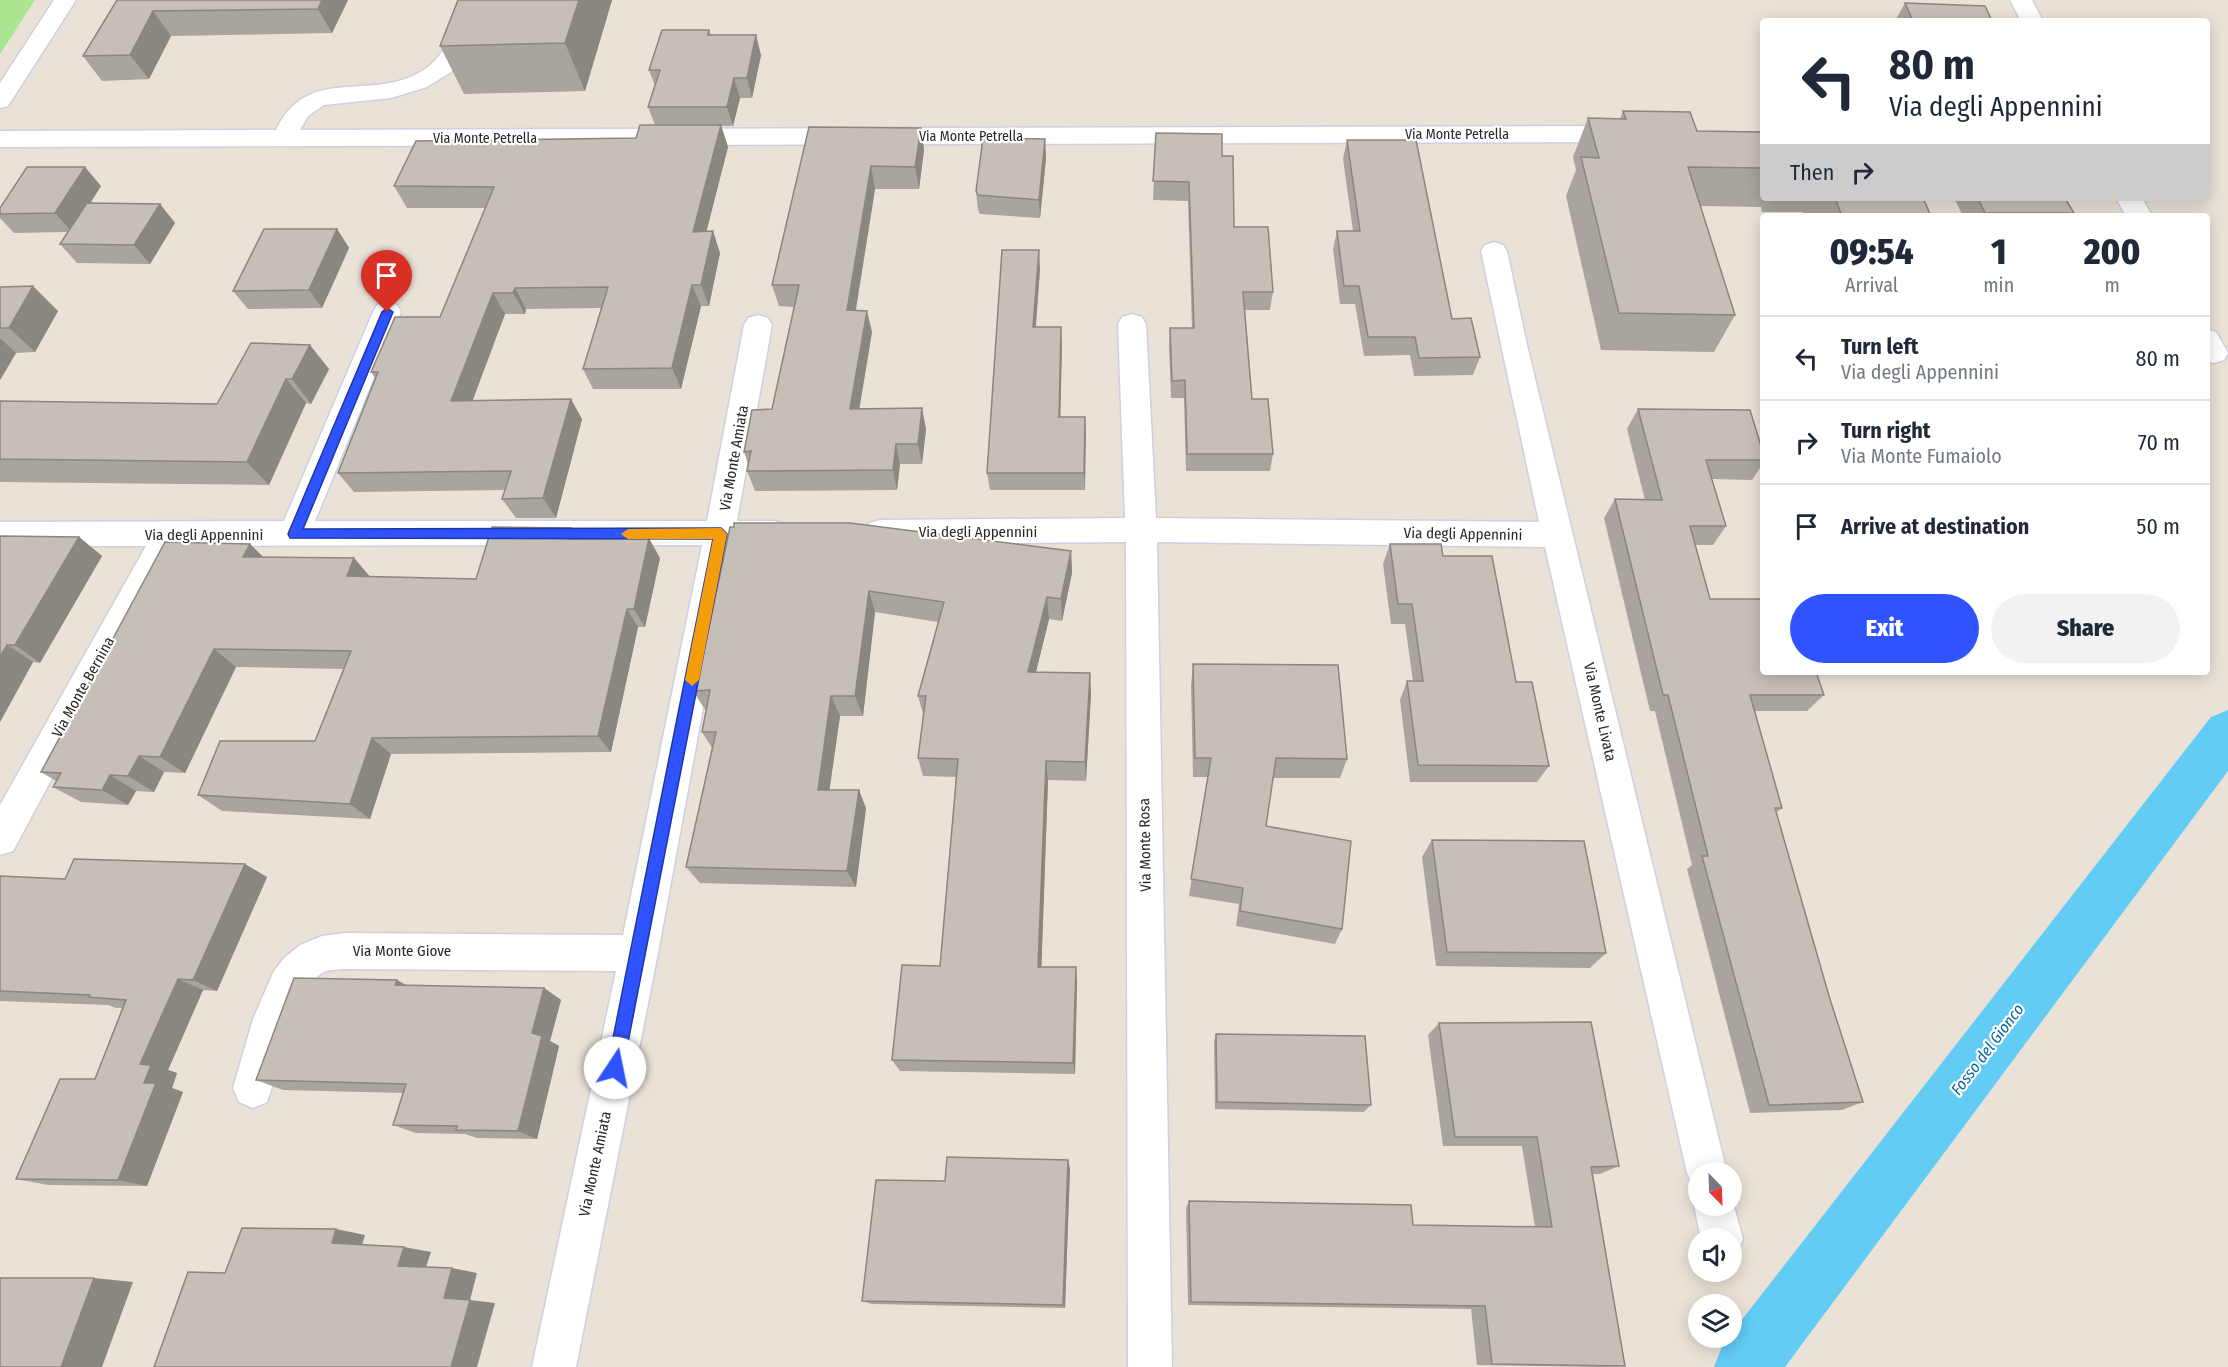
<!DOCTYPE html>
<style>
:root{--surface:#fff;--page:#f2f2f3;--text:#1f2937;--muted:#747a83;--line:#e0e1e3;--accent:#2f54ff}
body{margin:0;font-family:"Fira Sans Condensed",sans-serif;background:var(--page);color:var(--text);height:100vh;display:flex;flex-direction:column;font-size:22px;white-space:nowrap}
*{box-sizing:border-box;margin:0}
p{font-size:20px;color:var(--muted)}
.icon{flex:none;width:33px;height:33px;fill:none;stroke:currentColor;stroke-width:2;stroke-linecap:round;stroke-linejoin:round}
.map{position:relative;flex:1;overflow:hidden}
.details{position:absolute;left:1760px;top:213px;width:450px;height:462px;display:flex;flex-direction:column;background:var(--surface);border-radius:6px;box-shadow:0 3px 15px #0003}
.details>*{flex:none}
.guide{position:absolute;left:1760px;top:18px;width:450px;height:183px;border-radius:6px;box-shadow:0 3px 15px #0003;background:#fff;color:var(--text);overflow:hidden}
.needle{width:39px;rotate:157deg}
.fabs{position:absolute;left:1688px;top:1162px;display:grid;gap:12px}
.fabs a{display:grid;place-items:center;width:54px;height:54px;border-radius:50%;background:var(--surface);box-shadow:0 3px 15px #0003;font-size:30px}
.pin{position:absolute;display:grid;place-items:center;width:51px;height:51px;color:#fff;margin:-62px -26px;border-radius:50% 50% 50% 0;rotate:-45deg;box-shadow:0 0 6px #0007}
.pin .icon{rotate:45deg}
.me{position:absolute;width:66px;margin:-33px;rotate:11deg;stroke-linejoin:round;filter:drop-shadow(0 0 4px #0008)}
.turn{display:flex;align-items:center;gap:21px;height:126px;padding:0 30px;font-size:27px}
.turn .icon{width:78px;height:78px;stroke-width:2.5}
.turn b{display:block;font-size:42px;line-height:51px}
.then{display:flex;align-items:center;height:57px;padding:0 30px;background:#0003;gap:12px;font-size:22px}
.eta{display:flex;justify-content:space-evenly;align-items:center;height:102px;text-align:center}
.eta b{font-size:36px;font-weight:800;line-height:42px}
.cta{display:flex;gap:12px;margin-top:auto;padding:12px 30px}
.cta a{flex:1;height:69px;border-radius:36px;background:var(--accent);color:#fff;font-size:24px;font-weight:800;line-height:69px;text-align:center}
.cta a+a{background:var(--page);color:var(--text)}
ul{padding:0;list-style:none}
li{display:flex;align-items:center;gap:18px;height:84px;padding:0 30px;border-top:2px solid var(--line)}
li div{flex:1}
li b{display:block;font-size:22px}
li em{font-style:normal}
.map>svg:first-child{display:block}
</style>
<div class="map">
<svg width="2228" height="1367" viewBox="0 0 2228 1367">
<rect width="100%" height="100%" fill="#ebe2d7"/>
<path fill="#abe58f" d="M0,0H35L0,54Z"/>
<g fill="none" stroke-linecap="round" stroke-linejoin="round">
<path fill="#62ccf4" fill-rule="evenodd" d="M2228,710V771L1785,1367H1714L1723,1344L2211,717Z"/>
<g stroke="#ccd0e1" stroke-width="3">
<g id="minor">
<path d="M54,0H76L8,106L0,108V83Z"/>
<path d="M2010,0H2032L2043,21H2021Z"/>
<path d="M460,35L468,37L471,42L451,72L427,87L391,98L324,105L308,116L300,130L1627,126L1636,128L1639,134L1636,140L1627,142L0,147V131L276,130C309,63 369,103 422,71C436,63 443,50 452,37Z"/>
<path d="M2116,198H2142L2152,216H2126Z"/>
<path d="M1494,242L1503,245L1507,251L1527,345L1727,1173H1698V1190L1693,1187L1687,1173L1545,547L1157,542L1172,1367H1128L1126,542L880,544L869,541L865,532L869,523L880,520L1125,518L1118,324L1122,317L1132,314L1142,317L1146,324L1156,518L1539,522L1481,251L1485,245Z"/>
<path d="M387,302L397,305L401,312L315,521H707L744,325L748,318L758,315L768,318L772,325L737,521H774L785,524L789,533L785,542L774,545H733L658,953L576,1367H532L616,971L345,969C338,970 328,969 322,973C285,997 282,1065 267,1102L253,1108L239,1102L233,1088L253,1019L274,971L284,958L300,945L322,936L345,933L623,935L702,545L177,546L13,851L0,855V805L146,546H0V522L284,521L373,312L377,305Z"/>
<path d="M2206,329L2216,332L2228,353L2224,360L2214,363L2206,361Z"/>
<path d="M1731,1195L1743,1239L1737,1254L1731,1256V1239H1701L1694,1206L1698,1197V1206H1731Z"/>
</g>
</g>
<use href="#minor" fill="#fff" fill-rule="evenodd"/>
</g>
<g fill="#a9a49d">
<path d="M117,0H348L332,33L171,36L149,79L102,81L83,56Z"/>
<path d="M458,0H612L585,91L464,94L440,46Z"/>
<path d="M1905,3L1992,21H1895Z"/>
<path d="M709,30L711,35L761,55L752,98H740L733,126H721L728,147L706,231L720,253L709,306H701L681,389H593L583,369L601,308L526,309L525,314H505L472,400L582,419L556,518H516L502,499L505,490L354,492L338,473L375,378L371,372L440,317L485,208H407L394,186L636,138L655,125L648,107L655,86L649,70Z"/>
<path d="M1623,111L1697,131L1762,132V198H1923L1931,216H1804L1803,212H1762L1761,207L1700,206L1735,315L1714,352L1601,350L1566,196L1576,170L1573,157L1588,118L1620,119Z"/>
<path d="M809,127L921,128L924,150L919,189H875L856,310L872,332L859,409L926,429L922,464H900L897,490L755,491L747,471L748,464L744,452L772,409L794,307L779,306L772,285Z"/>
<path d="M1156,133L1222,156L1234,227L1273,292L1270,310H1245L1252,399L1273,454L1270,471H1186L1184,398H1171L1169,346L1170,328H1192L1188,201L1153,200Z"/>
<path d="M1045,139L1046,158L1040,218L980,214L978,210L976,191Z"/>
<path d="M1347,140L1452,319L1480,357L1473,375L1414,376L1410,355L1364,356L1355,304H1340L1333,249L1337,231H1353L1343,159Z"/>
<path d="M101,186L90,203L160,204L175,223L150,264L77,263L60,244L67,232L14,233L0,218V208Z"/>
<path d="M1954,198H2065L2074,213L2071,216H1963Z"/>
<path d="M337,229L349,248L322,308L248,309L233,291Z"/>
<path d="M1040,269L1036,327L1062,345L1060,417H1085V490H990L987,473Z"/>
<path d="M0,287L58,311L35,352L16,353L0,380Z"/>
<path d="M251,343L329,369L311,404L306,403L269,485L0,482V401L217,404Z"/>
<path d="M1638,409L1762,449V465L1752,480L1712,479L1726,526L1713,545H1695L1710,599L1824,695L1807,711H1755L1782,808L1776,813L1829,996L1863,1102L1842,1110L1750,1113L1687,869L1692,865L1655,711H1650L1604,518L1615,499L1645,500L1627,429Z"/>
<path d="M730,527L1071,551L1072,573L1062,621L1049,619L1036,672L1090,673L1091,694L1086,781L1048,780L1041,967L1077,981L1075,1074L900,1071L892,1060L940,966L956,777L923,776L918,758L923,714L918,696L938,622L875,612L863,716H840L829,790L866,808L856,887L700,883L686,867L712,748L702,732L706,711L693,691L705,647Z"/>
<path d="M571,528L578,539L660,558L645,627H638L611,752L391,754L370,819L222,811L198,795L315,741L344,669L236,667L185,773L164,772L154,792L136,791L128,805L81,802L53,787L56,781L41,772L250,544L263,557L354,558L370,577L476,579Z"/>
<path d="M0,536L79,537L102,556L40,663L33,662L0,722Z"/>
<path d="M1390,544L1443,556L1516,682L1549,766L1537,782H1410L1400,700L1407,681H1413L1405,624H1391L1383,564Z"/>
<path d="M1193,664L1347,759L1340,778H1273L1266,826L1342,929L1335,944L1236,926L1239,904L1189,896L1208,777H1193L1191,685Z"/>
<path d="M1432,840L1606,953L1590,968L1436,966L1422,857Z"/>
<path d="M0,876L65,879L267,877L217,991L203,990L168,1070L177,1073L172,1088L183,1092L147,1186L48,1185L16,1179L95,1079L122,1008H116L108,1005L0,1001Z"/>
<path d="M397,980L405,985L544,988L561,1000L550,1041L559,1046L537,1139L477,1138L465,1134L416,1133L393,1125L403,1093L283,1090L256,1080Z"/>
<path d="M1439,1023L1619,1166L1600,1174H1593L1625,1366L1605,1367L1477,1365L1471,1309L1188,1305L1186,1208L1189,1201L1413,1225L1535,1227L1522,1146H1443L1428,1035Z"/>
<path d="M1216,1034L1371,1105L1364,1112L1215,1109L1214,1042Z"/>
<path d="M1070,1168L1065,1308L872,1304L862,1301L945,1181Z"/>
</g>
<g fill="#8a8680">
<path d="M322,0H348L332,33L318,9Z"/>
<path d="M579,0H612L585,91L565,43Z"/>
<path d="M153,11L171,36L149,79L130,55Z"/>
<path d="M756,35L761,55L752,98L747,78Z"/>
<path d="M734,78L740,98L733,126L727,107Z"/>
<path d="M721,125L728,147L701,253L693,232Z"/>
<path d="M921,128L924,150L919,189L915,167Z"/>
<path d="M1045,139L1046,158L1040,218L1039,200Z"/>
<path d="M871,166L875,189L852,332L847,310Z"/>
<path d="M85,167L101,186L72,232L55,213Z"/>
<path d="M160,204L175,223L150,264L134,245Z"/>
<path d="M337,229L349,248L322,308L309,290Z"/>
<path d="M713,231L720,253L709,306L701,285Z"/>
<path d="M1039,250L1040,269L1034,346L1033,327Z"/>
<path d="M692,285L701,306L681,389L672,368Z"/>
<path d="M33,286L58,311L35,352L9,328Z"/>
<path d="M515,288L526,309L525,314L513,293Z"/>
<path d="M493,293L505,314L465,421L451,401Z"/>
<path d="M867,311L872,332L856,429L850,409Z"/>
<path d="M1061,327L1062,345L1060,434L1059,417Z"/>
<path d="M0,338L16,353L0,380Z"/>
<path d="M310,345L329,369L311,404L292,379Z"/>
<path d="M286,379L306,403L269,485L247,462Z"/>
<path d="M571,399L582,419L556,518L543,498Z"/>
<path d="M922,408L926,429L922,464L918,444Z"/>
<path d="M1085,417L1086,434L1085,490L1084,473Z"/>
<path d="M896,444L900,464L897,490L893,470Z"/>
<path d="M571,528L583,548L568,539Z"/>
<path d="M79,537L102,556L40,663L15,645Z"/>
<path d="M649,538L660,558L645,627L634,609Z"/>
<path d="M250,544L270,564L243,557Z"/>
<path d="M1071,551L1072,573L1062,621L1061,599Z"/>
<path d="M354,558L371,578L347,576Z"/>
<path d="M869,591L875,612L863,716L855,696Z"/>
<path d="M1047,597L1049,619L1031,692L1028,672Z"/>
<path d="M627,609L638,627L611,752L598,736Z"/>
<path d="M7,645L33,662L0,722V657Z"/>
<path d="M214,649L236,667L185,773L160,757Z"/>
<path d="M1090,673L1091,694L1086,781L1085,762Z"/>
<path d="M831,696L840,716L827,808L818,790Z"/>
<path d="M372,738L391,754L370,819L350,804Z"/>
<path d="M139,756L164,772L154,792L128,776Z"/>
<path d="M1046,761L1048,780L1041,980L1038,967Z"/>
<path d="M110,775L136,791L128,805L102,790Z"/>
<path d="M859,790L866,808L856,887L847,871Z"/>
<path d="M245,864L267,877L217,991L193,980Z"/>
<path d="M1076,967L1077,981L1075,1074L1073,1063Z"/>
<path d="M178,979L203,990L168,1070L177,1073L172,1088L183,1092L147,1186L118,1180L144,1083L140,1064Z"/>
<path d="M397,980L418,992L395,985Z"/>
<path d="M544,988L561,1000L550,1041L559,1046L537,1139L518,1131L532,1033Z"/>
<path d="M1068,1160L1070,1168L1065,1308L1063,1305Z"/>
<path d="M336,1229L365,1235L361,1248L332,1243Z"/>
<path d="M404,1247L431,1252L425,1270L398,1266Z"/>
<path d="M452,1268L477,1273L470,1300L495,1303L477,1367H451L444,1298Z"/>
<path d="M94,1278L133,1282L102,1367H61Z"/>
</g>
<g fill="#c5bfb7" stroke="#8a8680" stroke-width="1.5">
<path d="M117,0H322L318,9L153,11L130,55L83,56Z"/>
<path d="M458,0H579L565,43L440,46Z"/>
<path d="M1905,3L1985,6L1992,21H1913Z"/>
<path d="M662,30H709L708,35H756L747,78H734L727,107H648L660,70H649Z"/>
<path d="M1623,111L1690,112L1697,131L1762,132V168L1688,167L1735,315L1619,313L1581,157L1599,158L1588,118L1626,119Z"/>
<path d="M640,125H721L693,232L713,231L701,285H692L672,368L583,369L608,287L515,288L513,293H493L451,401L571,399L543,498L502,499L511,471L338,473L378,372H371L395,317H440L494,187L394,186L416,141L636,138Z"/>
<path d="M809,127L921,128L915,167L871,166L847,310L867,311L850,409L922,408L918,444H896L893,470L747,471L751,451L744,452L752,410L772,409L799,285H772Z"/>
<path d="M1156,133L1222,134V156H1233L1234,227H1268L1273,292H1243L1252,399H1268L1273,454H1187L1185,380L1172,381L1170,328H1194L1189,182L1153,181Z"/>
<path d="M983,138L1045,139L1039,200L978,195L976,191Z"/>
<path d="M1347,140H1416L1452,319L1471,318L1480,357L1419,358L1415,337H1368L1359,286H1344L1337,231H1360Z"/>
<path d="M27,167H85L55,213L0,214V208Z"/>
<path d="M1835,198H1923L1931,216H1842Z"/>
<path d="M1978,198H2065L2074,213H1985Z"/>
<path d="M87,203L160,204L134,245L60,244Z"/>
<path d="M264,229H337L309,290L233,291Z"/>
<path d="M1002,250H1039L1033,327H1061L1059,417H1085L1084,473H987Z"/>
<path d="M33,286L9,328H0V287Z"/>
<path d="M251,343L310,345L292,379H286L247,462L0,459V401L217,404Z"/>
<path d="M1638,409L1750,410L1762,449V460H1706L1726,526H1690L1710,599H1762V672H1816L1824,695H1750L1782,808H1775L1829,996L1863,1102L1769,1105L1702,856H1708L1668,695H1663L1615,499L1662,500Z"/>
<path d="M734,523H850L1071,551L1061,599L1047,597L1028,672L1090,673L1085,762L1046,761L1038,967H1076L1073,1063L892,1060L902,965L940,966L958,759L918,758L926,696H918L944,602L869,591L855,696H831L818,790H859L847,871L686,867L716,732H702L710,690L693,691L702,647H705L730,527H734Z"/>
<path d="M492,527L571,528L568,539L649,538L634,609H627L598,736L372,738L350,804L198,795L220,741H315L351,651L214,649L160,757L139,756L128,776L110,775L102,790L53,787L61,773L41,772L165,542L250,544L243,557L354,558L347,576L476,579Z"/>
<path d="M0,536L79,537L15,645H7L0,657Z"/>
<path d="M1390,544H1441L1443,556H1492L1516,682H1532L1549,766L1418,765L1407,681H1423L1412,604H1398Z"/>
<path d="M1193,664L1338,665L1347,759L1276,758L1266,826L1351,841L1342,929L1240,911L1243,888L1191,879L1211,758H1195Z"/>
<path d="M1432,840L1584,841L1606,953L1447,952Z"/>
<path d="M74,859L245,864L193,980L178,979L140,1064L151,1065L144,1083H156L118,1180L16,1179L60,1079H95L126,1000L89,997L90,995L0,991V876L65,879Z"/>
<path d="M294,978L397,980L395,985L544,988L532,1033L542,1036L518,1131L456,1130L457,1126L393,1125L406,1084L256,1080Z"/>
<path d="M1591,1022L1619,1166L1591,1167L1625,1366L1492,1364L1485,1306L1191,1302L1189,1201L1411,1205L1413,1225L1552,1227L1537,1137H1455L1439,1023Z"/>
<path d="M1216,1034L1365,1036L1371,1105L1217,1102Z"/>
<path d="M947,1157L1068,1160L1063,1305L862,1301L876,1180L945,1181Z"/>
<path d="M242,1228L336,1229L332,1243L404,1247L398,1266L452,1268L444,1298L470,1300L451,1367H154L188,1272L225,1273Z"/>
<path d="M0,1278H94L61,1367H0Z"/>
</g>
<path fill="#2f54ff" stroke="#1f37a6" stroke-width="1.5" d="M387,308L393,312L303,529L721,528L727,534L623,1068L621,1073L615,1076L609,1073L607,1068L713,539L290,538L288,534L382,312Z"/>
<path fill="#f59e0b" d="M721,528L727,534L699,680L692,686L685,680L713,539H628L621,534L628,529Z"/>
<g text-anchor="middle" stroke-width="4.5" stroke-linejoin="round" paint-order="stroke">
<g font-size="14" fill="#272727" stroke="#fff">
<text x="1457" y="139">Via Monte Petrella</text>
<text x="971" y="141">Via Monte Petrella</text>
<text x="485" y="143">Via Monte Petrella</text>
</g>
<g font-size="15" fill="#272727" stroke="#fff">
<text transform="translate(734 458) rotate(-80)" y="5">Via Monte Amiata</text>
<text x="978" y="537">Via degli Appennini</text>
<text transform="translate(1463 534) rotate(1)" y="5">Via degli Appennini</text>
<text x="204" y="540">Via degli Appennini</text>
<text transform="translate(83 687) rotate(-61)" y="5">Via Monte Bernina</text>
<text transform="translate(1600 712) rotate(77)" y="5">Via Monte Livata</text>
<text transform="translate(1145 845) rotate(-91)" y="5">Via Monte Rosa</text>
<text x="402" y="956">Via Monte Giove</text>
<text transform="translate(595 1164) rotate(-78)" y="5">Via Monte Amiata</text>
</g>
<g font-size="16" font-style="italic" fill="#06669b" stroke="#fff">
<text transform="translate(1987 1049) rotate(-53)" y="6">Fosso del Gionco</text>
</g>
</g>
</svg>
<div class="fabs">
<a><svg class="needle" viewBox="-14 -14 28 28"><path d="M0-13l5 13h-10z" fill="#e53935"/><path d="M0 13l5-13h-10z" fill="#747a83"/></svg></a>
<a><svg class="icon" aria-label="sound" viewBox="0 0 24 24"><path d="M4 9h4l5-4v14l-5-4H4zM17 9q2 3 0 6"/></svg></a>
<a><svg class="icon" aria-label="layers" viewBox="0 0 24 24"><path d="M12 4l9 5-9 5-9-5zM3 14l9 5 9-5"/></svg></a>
</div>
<div class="pin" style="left:387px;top:312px;background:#d93025"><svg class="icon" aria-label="arrive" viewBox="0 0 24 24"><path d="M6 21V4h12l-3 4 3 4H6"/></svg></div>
<svg class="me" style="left:615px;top:1068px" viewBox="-20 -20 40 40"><circle r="19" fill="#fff"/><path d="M0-13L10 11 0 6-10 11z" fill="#2f54ff"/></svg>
<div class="guide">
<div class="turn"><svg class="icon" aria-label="left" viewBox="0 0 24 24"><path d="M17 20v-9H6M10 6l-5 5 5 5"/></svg><div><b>80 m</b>Via degli Appennini</div></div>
<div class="then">Then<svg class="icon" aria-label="right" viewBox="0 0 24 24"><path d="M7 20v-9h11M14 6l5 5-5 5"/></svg></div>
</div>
<section class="details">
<div class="eta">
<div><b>09:54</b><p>Arrival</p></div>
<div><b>1</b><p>min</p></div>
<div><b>200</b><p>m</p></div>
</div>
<ul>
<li><svg class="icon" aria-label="left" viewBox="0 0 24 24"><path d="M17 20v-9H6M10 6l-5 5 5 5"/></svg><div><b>Turn left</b><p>Via degli Appennini</p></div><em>80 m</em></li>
<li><svg class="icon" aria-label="right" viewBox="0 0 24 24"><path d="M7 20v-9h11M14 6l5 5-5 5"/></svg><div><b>Turn right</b><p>Via Monte Fumaiolo</p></div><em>70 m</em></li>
<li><svg class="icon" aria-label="arrive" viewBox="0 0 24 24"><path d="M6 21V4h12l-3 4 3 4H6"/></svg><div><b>Arrive at destination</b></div><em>50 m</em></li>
</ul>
<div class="cta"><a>Exit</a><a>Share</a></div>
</section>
</div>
